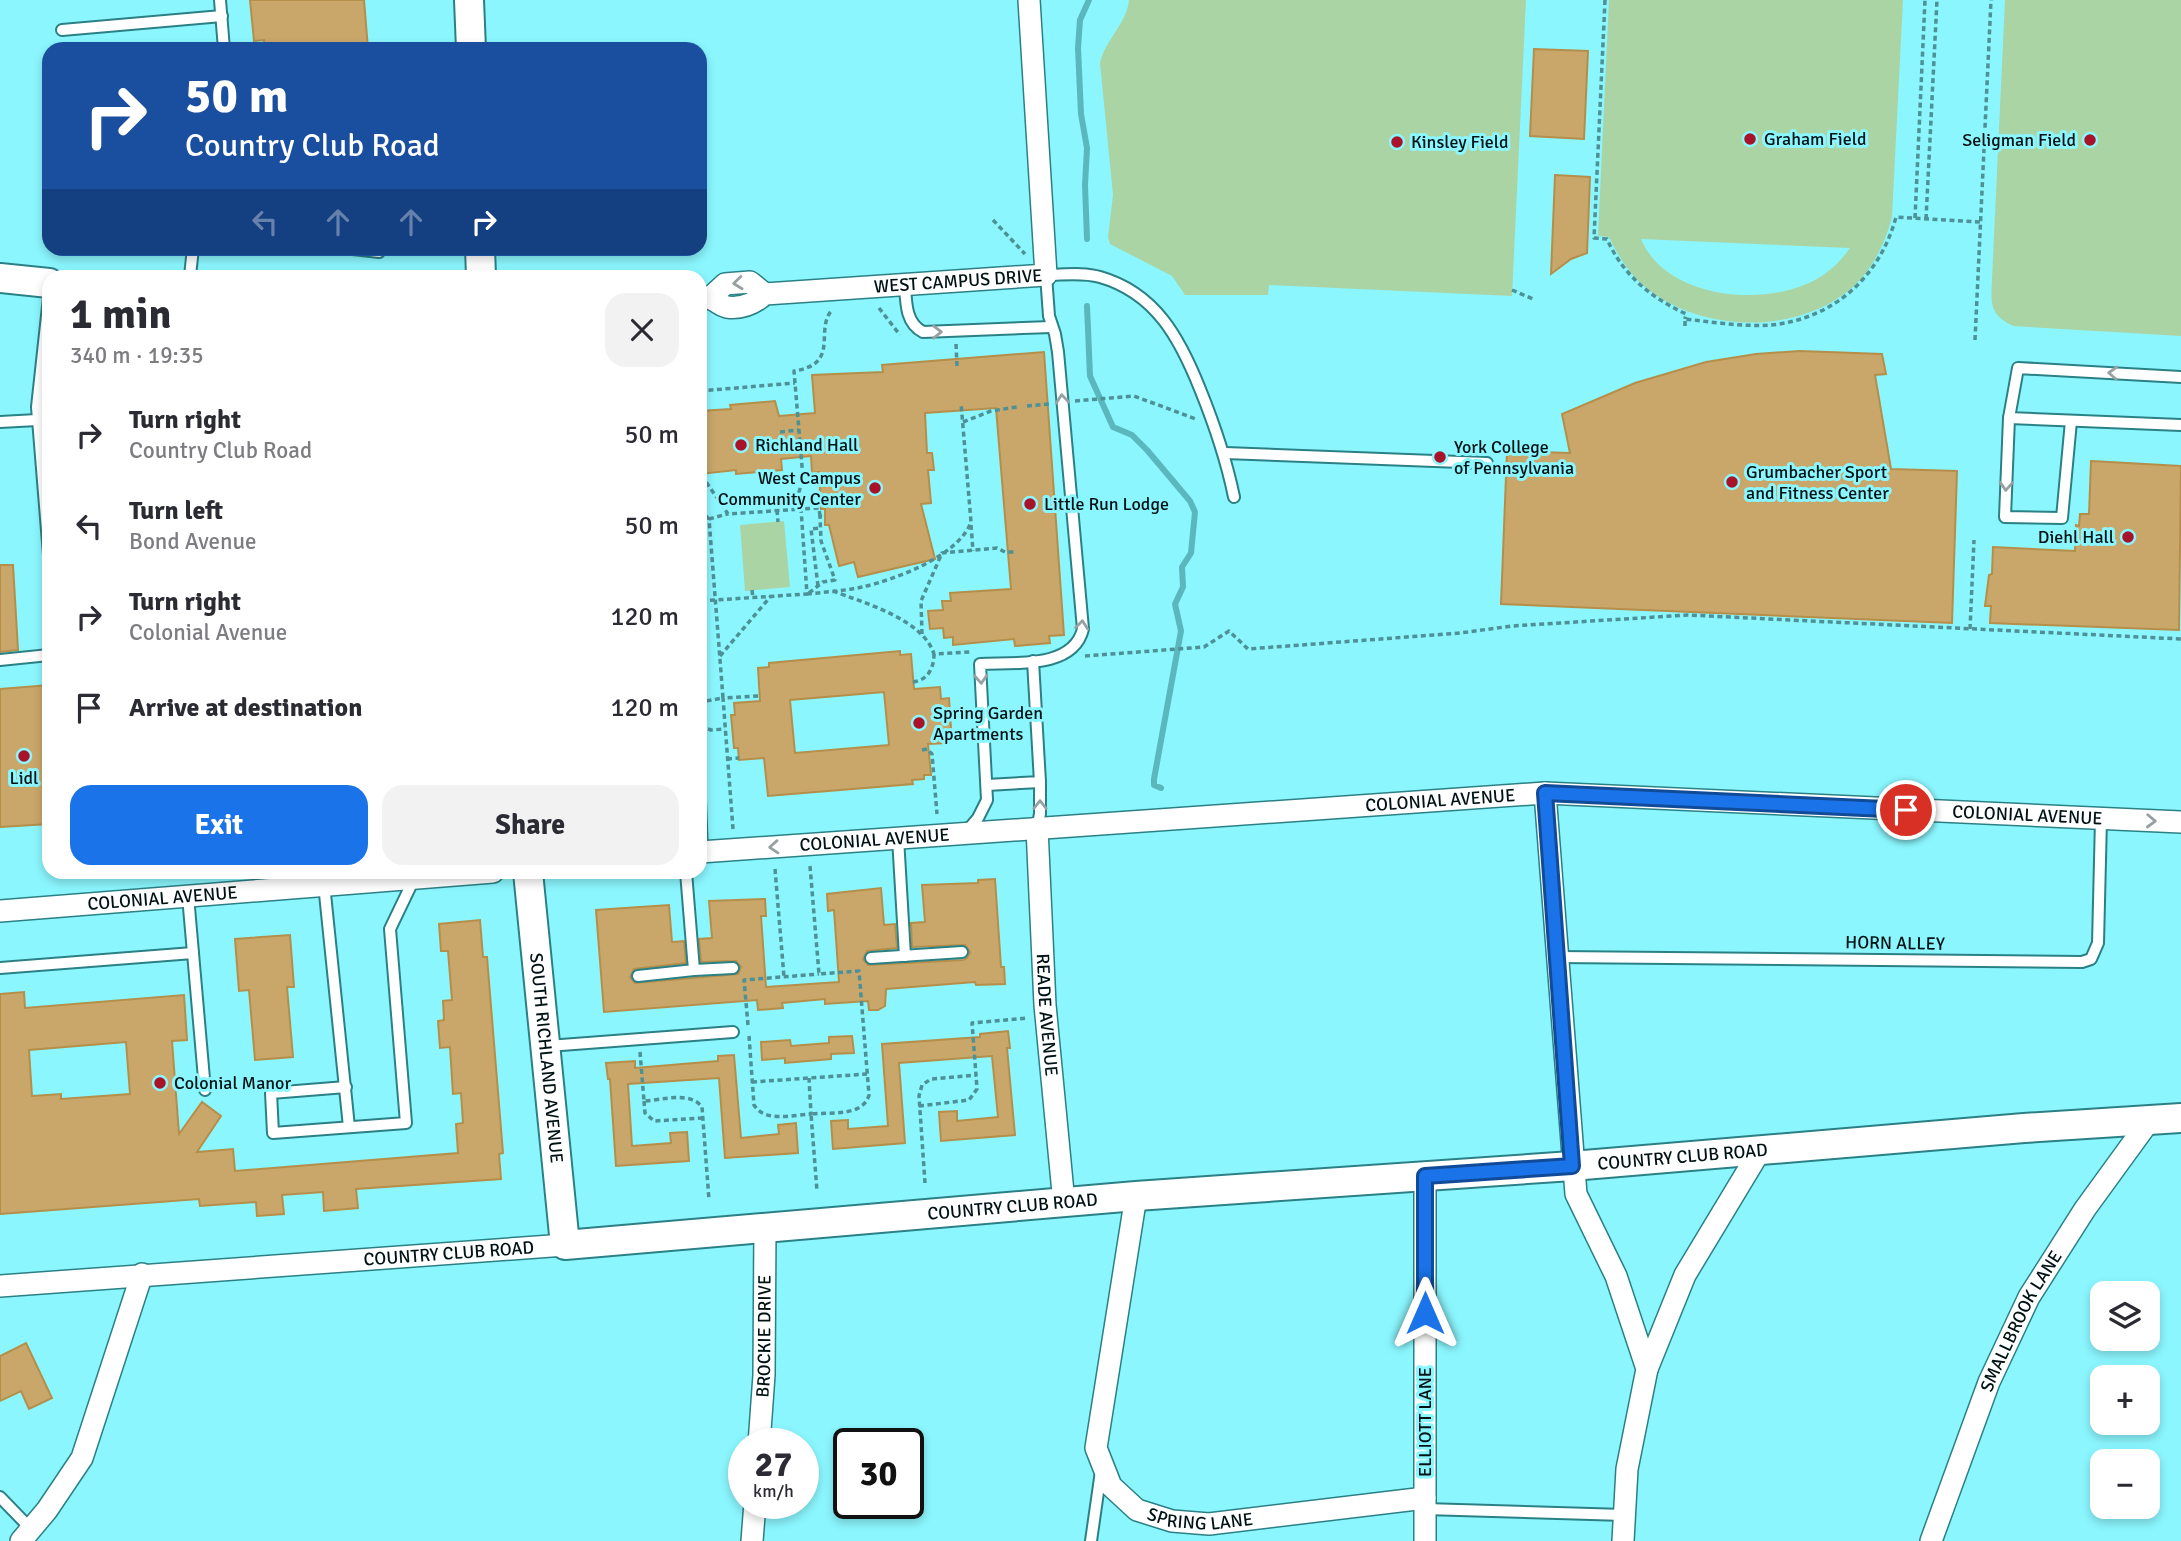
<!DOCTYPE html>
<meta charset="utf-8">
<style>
:root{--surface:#fff;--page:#f2f2f3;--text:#2b2b33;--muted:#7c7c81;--accent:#1a73e8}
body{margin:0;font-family:Signika,sans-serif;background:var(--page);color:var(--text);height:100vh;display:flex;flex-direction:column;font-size:26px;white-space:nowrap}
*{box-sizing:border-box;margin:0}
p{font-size:23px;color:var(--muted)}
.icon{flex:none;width:38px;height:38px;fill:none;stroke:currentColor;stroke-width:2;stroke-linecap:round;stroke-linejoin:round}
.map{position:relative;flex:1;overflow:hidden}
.side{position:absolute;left:42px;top:270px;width:665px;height:609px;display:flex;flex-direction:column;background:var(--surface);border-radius:21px;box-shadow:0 4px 10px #0003}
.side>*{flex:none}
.banner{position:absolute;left:42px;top:42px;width:665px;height:214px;border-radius:21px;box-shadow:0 4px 10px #0003;background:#1a4fa0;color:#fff;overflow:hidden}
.tools{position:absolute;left:2090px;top:1281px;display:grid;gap:14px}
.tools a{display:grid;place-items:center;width:70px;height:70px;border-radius:14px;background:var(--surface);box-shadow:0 4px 10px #0003;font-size:35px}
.speed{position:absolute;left:728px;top:1428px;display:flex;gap:14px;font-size:35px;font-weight:700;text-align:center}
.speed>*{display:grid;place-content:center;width:91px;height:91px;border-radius:50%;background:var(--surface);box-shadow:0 4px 10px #0003;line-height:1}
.speed small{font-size:18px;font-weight:400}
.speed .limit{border:4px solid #111;border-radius:10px;background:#fff;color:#111}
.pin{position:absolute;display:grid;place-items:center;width:60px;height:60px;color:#fff;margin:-30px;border:4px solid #fff;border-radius:50%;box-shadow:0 2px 7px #0007}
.me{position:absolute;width:77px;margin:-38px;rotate:0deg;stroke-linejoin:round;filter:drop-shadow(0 0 5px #0008)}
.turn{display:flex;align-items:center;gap:24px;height:147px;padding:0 28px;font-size:32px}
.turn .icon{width:91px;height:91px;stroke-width:2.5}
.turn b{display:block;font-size:49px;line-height:60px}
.lanes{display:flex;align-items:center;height:66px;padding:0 28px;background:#0003;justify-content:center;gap:35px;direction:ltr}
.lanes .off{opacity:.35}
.round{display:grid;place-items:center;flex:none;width:74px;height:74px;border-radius:21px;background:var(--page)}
.head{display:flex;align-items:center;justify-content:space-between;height:119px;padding:0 28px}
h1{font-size:42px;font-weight:700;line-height:52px}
.button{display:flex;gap:14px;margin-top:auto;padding:14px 28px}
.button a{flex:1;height:80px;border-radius:21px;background:var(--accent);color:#fff;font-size:28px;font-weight:700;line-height:80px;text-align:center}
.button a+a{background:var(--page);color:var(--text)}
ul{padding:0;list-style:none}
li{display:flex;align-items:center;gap:21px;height:91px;padding:0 28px}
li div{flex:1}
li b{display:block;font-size:26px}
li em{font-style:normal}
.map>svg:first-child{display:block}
</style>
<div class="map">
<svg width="2181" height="1541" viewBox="0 0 2181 1541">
<rect width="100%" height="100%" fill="#8bf6fe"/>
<g fill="#abd4a5" fill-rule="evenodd">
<path d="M1129,0H1526L1512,296L1269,285L1268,295H1185L1172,276L1110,244L1108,237L1113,195L1100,63C1105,40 1127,23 1129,0Z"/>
<path d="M1609,0H1903L1892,217C1885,244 1873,268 1853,287C1801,333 1712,333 1656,295C1634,281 1620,260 1609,237L1598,236ZM1641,239L1849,248H1850C1838,265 1823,278 1804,285C1753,306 1665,296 1641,239Z"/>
<path d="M2005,0H2181V336L2013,326C1989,314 1991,304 1992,279Z"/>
<path d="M784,521L790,587L745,591L740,525Z"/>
</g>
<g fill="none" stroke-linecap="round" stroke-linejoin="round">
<g stroke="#5bb7be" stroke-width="6">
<path d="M1087,239L1085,185L1087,148L1081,114L1078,48L1080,20L1089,0"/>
<path d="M1087,306L1090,376L1113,427L1132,435L1147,450L1190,501L1195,512L1191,553L1182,567L1183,587L1175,604L1181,631L1154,779V785L1161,788"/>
</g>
</g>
<g fill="#c9a76b" stroke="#b58f49" stroke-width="2" fill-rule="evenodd">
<path d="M250,0H364L368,49H264V40L254,41Z"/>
<path d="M1534,49L1588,51L1584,139L1530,136Z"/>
<path d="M1555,175L1590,177L1587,253L1571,259L1551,274Z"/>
<path d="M1800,351L1882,354L1886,374L1875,375L1891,469L1957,471L1952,623L1501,604L1507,451L1570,453L1562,414L1635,383L1706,362L1756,354Z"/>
<path d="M1044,352L1064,635L1049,636L1050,643L1015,646L1014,639L953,645V637L944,638L943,628L930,629L928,611L943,610L942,601H951L950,593L1011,589L996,408L925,413L927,453H932L934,470H928L931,503L921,504L935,559L858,577L854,562L839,566L829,525H825V509H821L819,472L812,473L811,456L781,459L782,470L736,474V470L700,474V411L731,409L730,405L775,401L779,416L815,413L812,375L883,372L882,365Z"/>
<path d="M2091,461L2181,466L2179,630L1990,623L1991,606H1985L1989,575L1992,574L1993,547L2075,551L2076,525L2079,526L2080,514H2089Z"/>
<path d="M0,565H13L18,650L0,652Z"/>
<path d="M900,651V655L911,654L914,689L940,687L941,699L949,698L951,729H946L947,743L928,744L931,775H924V779L912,780L913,784L768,796L764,758L739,760L738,748H734L731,715H735L734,703L760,701L758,668L769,667V663ZM884,692L889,745L795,753L790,700Z"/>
<path d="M49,685V824L0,827V689Z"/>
<path d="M995,879L1001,967H1004L1005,984L976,985L975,982L886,989L885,1006L878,1010H869L868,1001L825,1004V999L782,1003L783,1008L758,1010L757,1000L604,1012L596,910L669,905L672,942L684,941L686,963L634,969L630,977L635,983L738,974L741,967L736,961L701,962L699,939L712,938L709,901L765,899L766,916H761L766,987L839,982L834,910L828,911L827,894L881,888L884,925L895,924L897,948L867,951L863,959L868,965L963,960L967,958L970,952L965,945L912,947L911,923L925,922L922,885L978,883V880Z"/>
<path d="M480,920L483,957H487L494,1043L503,1153L499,1154L501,1179L356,1189L358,1208L324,1211L323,1192L282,1195L284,1214L257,1216L256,1202L200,1206L199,1199L0,1214V994L24,992L25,1008L184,995L187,1040L172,1041L179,1134L202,1102L221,1116L197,1152L233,1149L235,1171L458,1153L456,1124L463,1123L461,1093L453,1094L450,1047L440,1048L438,1021L444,1020L443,1001L452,1000L448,951H441L439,924ZM126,1042L130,1094L61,1099V1094L32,1096L29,1050Z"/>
<path d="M290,935L294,987H287L293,1057L255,1060L249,990L239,991L235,939Z"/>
<path d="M1008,1031L1010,1048H1007L1015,1135L941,1141L939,1112L957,1111V1121L998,1117L992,1056L899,1063L905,1143L833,1149L831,1121L848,1120V1129L888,1126L882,1044L980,1037V1034Z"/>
<path d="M852,1036L854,1053L831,1054V1059L785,1063V1058L762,1060L761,1042L790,1040L791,1046L829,1043V1037Z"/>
<path d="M734,1055L741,1138L779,1134L778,1125L796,1123L798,1153L725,1158L719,1078L628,1084L632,1146L671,1143L670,1133L687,1132L689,1161L616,1166L610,1079H608L606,1063L635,1061V1068L718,1061V1056Z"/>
<path d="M26,1343L52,1398L29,1409L21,1391L0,1401V1356Z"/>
</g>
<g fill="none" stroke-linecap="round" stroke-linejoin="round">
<g stroke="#2b8086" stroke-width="14">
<g id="lane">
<path d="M220,0L224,49"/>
<path d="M62,30L222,16"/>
<path d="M344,248L379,252V248"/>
<path d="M190,276L193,248"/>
<path d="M905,283C906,301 905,323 923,332L1051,327"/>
<path d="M49,297L37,407L49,555"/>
<path d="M2181,377L2018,368L2009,418L2181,425"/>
<path d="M2009,418L2005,517L2062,518L2071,421"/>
<path d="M0,422L37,420"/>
<path d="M1225,453L1487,463"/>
<path d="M0,660L49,655"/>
<path d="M987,785L1040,782L1033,661"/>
<path d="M700,799L702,852"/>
<path d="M1037,828L1040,814V782"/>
<path d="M967,831L978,818L987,800L980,664C1012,662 1073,670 1083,629L1058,352L1055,334L1049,316L1046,275C1063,275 1083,272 1100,277C1156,293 1180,339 1200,389C1215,426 1226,458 1234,497"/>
<path d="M898,838L905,956"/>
<path d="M301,872L324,884L349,1127"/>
<path d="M188,896L205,1090"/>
<path d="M1557,957L2082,962L2091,959L2098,943L2101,819"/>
<path d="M871,958L962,952"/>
<path d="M0,968L193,953"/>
<path d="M694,970L733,968"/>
<path d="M638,976L694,970L686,872"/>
<path d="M548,1046L733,1032"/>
<path d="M346,1087L271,1093L273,1133L406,1123L390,929L414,879"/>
<path d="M0,1497L31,1529"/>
<path d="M1425,1509L1624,1515"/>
<path d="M1091,1541L1101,1471"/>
</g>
</g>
<g stroke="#2b8086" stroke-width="24">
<g id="street">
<path d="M711,297L725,284L750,282L765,294"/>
<path id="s1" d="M700,298C717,297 715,304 727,307C742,309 755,303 765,294L1046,275L1029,0"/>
<path d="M1545,793L1576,1194L1616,1276L1647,1369L1627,1469L1623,1541"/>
<path id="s2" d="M1037,828L1045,1005L1064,1203"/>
<path id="s3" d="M700,852L1545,793L2181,822"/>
<path id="s4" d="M0,911L493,872"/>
<path d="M1425,1176V1541"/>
<path id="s5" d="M1136,1196L1096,1448L1111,1486L1137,1510L1172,1521L1209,1524L1425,1498"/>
<path id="s6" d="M0,1286L565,1245"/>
<path d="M1647,1369L1685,1275L1761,1149"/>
<path id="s7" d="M759,1444L764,1375L765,1228"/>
<path d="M21,1541L47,1510L82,1458L142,1274"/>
<path d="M752,1541L755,1503"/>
<path id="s8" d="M1931,1541L1989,1382L2029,1297L2085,1209L2149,1121"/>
</g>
</g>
<g stroke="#2b8086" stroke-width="32">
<g id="secondary">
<path d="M469,0L471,49"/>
<path d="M480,248L481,276"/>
<path d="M0,278L49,283"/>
<path id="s9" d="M528,872L565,1245L1136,1196L1572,1166L2024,1128L2181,1118"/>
</g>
</g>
<g stroke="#4d9196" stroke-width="3.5" stroke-dasharray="5 3.5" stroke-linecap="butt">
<path d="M1605,0L1594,238L1607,239C1623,275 1650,297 1686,314L1685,319"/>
<path d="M1915,218L1925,0"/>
<path d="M1926,219L1937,0"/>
<path d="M993,220L1025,254"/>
<path d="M1512,290L1533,299"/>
<path d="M879,308L900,335"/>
<path d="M1685,326V319C1713,322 1742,327 1771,325C1833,319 1880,277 1896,217L1981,222"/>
<path d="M1975,340L1991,0"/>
<path d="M956,344L957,366"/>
<path d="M700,391L795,383"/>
<path d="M1075,401L1134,396L1196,419"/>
<path d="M1027,406L1049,404"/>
<path d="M963,422L991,411L1017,407"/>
<path d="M780,432L799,430"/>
<path d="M700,477L704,479L728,514L801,509L807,594L700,601"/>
<path d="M700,510L709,519L723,698L700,702"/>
<path d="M777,510L778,522"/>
<path d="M820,516L819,508L801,509L799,492L803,478L794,371C841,364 814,330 832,310"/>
<path d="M709,519L727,514"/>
<path d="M971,525L973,551"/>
<path d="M818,586L811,529L821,528"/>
<path d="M752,590L753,598"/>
<path d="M833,591C864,603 923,619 934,654L970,652"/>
<path d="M809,593L823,582L835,580L821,541L820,516H825"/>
<path d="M807,594C825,592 844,591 862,587C894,580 959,556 971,522L961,403"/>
<path d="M1970,629L1974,540"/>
<path d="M922,634L921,601L942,553L997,548L1005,552H1016"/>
<path d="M720,656L771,596"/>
<path d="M1085,656L1204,647L1229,631L1248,649L1460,633L1512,626L1688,615L2181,639"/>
<path d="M913,682C928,680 934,668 934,654"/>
<path d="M700,726L711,730L725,729"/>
<path d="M922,750L927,749L932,754L937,814"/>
<path d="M727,759L739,758"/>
<path d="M733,829L723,698L759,696"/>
<path d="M810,866L819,974L859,971L869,1095C863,1117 830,1112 811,1114L817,1191"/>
<path d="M775,869L784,977"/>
<path d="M748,1025L744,980L819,974"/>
<path d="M749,1036L754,1105C765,1123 793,1115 811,1114L809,1078"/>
<path d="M640,1052L644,1101C662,1100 690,1091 702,1107L709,1200"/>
<path d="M752,1082L867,1074"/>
<path d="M644,1101L645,1113L654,1121L703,1118"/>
<path d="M919,1106L969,1100L977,1089L976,1075"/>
<path d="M925,1183L919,1096L922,1085L931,1079L976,1075L972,1023L1028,1018"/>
</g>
<use href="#lane" stroke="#fff" stroke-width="10"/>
<use href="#street" stroke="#fff" stroke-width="21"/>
<use href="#secondary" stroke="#fff" stroke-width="28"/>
</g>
<defs><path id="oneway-chevron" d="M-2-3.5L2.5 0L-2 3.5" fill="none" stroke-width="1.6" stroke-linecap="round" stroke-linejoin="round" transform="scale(1.75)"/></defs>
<g stroke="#99a0a1">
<use href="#oneway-chevron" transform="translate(738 283) rotate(174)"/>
<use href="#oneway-chevron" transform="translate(937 332) rotate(-1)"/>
<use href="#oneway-chevron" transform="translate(2113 373) rotate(-177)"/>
<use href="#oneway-chevron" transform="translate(1062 399) rotate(-96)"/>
<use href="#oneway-chevron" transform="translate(2006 486) rotate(93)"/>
<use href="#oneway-chevron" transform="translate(1082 625) rotate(-84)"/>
<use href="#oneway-chevron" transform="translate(981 679) rotate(87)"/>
<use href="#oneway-chevron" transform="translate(1040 805) rotate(-90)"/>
<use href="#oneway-chevron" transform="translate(2151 821) rotate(2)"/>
<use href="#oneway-chevron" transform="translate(774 847) rotate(176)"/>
</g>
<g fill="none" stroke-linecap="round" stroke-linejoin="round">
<g stroke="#114b97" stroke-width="18">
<path id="route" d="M1425,1313V1176L1572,1166L1545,793L1906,810"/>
</g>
<use href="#route" stroke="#1a73e8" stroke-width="12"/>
</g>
<g fill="#a9132a" stroke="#8bf6fe" stroke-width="2.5">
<circle cx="1750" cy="139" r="7"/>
<circle cx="2090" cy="140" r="7"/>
<circle cx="1397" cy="142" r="7"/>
<circle cx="741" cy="445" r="7"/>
<circle cx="1440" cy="457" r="7"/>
<circle cx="1732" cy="482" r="7"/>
<circle cx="875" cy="488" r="7"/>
<circle cx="1030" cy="504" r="7"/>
<circle cx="2128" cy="537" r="7"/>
<circle cx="919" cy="723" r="7"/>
<circle cx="24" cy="756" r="7"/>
<circle cx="160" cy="1083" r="7"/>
</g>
<g text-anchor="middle" stroke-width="6" stroke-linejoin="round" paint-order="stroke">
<g font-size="18" fill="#001214" stroke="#8bf6fe" text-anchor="start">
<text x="1764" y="145">Graham Field</text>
<text x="2076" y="146" text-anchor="end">Seligman Field</text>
<text x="1411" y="148">Kinsley Field</text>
<text x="755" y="451">Richland Hall</text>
<text x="1454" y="453">York College<tspan x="1454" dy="21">of Pennsylvania</tspan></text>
<text x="1746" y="478">Grumbacher Sport<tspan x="1746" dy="21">and Fitness Center</tspan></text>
<text x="861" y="484" text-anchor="end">West Campus<tspan x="861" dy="21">Community Center</tspan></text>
<text x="1044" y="510">Little Run Lodge</text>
<text x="2114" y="543" text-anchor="end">Diehl Hall</text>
<text x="933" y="719">Spring Garden<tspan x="933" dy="21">Apartments</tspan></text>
<text x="24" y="784" text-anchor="middle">Lidl</text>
<text x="174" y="1089">Colonial Manor</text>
</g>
<g font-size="18" fill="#001214" stroke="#8bf6fe">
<text dy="6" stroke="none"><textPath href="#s1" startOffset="264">WEST CAMPUS DRIVE</textPath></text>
<text dy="6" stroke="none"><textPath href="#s3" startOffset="742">COLONIAL AVENUE</textPath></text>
<text dy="6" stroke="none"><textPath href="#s3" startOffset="1330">COLONIAL AVENUE</textPath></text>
<text dy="6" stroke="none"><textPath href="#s3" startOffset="175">COLONIAL AVENUE</textPath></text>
<text dy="6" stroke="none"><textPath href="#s4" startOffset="163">COLONIAL AVENUE</textPath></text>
<text transform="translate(1895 943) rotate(1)" y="6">HORN ALLEY</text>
<text dy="6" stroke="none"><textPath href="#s2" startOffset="187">READE AVENUE</textPath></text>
<text dy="6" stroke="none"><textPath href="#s9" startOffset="187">SOUTH RICHLAND AVENUE</textPath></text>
<text dy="6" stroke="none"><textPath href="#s9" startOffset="1496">COUNTRY CLUB ROAD</textPath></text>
<text dy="6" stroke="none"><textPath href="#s9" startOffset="824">COUNTRY CLUB ROAD</textPath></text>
<text dy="6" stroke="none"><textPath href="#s6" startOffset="450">COUNTRY CLUB ROAD</textPath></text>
<text dy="6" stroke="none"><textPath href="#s8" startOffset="238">SMALLBROOK LANE</textPath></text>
<text dy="6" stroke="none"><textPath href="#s7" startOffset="108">BROCKIE DRIVE</textPath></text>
<text transform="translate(1425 1422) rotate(-90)" y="6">ELLIOTT LANE</text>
<text dy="6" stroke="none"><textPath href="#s5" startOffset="396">SPRING LANE</textPath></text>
</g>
</g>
</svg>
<div class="tools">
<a><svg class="icon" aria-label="layers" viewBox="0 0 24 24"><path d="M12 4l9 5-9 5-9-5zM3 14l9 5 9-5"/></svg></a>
<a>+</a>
<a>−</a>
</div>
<div class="speed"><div>27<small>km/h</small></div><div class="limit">30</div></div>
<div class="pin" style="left:1906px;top:810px;background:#d93025"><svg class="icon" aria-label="arrive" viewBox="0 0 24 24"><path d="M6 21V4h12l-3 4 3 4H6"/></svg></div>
<svg class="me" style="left:1425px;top:1313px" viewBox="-20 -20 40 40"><path d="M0-17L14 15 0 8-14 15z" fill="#1a73e8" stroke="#fff" stroke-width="4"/></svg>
<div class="banner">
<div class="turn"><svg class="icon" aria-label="right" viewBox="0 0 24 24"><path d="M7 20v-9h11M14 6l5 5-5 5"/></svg><div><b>50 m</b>Country Club Road</div></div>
<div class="lanes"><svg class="icon off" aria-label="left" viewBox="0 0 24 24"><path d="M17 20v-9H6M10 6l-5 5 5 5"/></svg><svg class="icon off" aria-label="ahead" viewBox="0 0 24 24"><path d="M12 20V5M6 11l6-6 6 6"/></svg><svg class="icon off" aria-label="ahead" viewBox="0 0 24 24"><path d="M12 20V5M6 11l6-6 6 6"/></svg><svg class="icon" aria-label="right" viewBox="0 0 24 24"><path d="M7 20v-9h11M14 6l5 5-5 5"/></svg></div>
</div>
<section class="side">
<div class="head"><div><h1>1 min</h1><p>340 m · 19:35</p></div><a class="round"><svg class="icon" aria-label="close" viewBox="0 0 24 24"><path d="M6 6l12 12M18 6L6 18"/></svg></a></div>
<ul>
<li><svg class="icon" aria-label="right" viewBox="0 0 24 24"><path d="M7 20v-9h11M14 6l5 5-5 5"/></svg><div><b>Turn right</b><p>Country Club Road</p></div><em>50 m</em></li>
<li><svg class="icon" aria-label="left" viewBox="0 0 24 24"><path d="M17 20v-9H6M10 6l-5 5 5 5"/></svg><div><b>Turn left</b><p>Bond Avenue</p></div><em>50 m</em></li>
<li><svg class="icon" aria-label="right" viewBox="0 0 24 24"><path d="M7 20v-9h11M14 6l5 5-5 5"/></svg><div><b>Turn right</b><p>Colonial Avenue</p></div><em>120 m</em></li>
<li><svg class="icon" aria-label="arrive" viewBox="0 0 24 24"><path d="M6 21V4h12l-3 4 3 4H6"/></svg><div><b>Arrive at destination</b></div><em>120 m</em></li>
</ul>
<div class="button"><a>Exit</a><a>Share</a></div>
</section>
</div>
